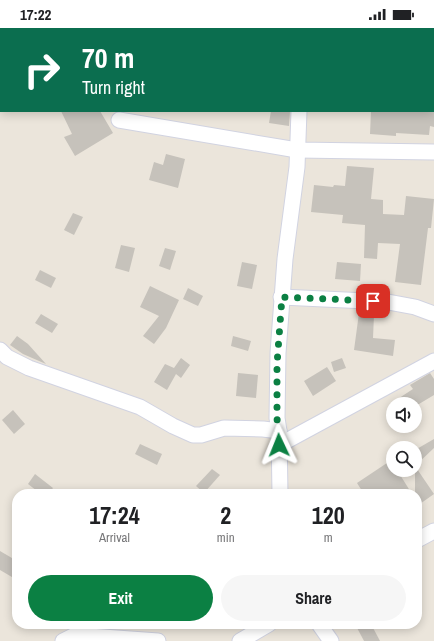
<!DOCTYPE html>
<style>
:root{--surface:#fff;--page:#f6f6f6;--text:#202124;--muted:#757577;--accent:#0b8043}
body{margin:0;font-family:"Archivo Narrow",sans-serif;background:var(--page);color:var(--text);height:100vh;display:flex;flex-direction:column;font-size:15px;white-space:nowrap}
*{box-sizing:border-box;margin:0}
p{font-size:13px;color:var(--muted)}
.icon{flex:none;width:22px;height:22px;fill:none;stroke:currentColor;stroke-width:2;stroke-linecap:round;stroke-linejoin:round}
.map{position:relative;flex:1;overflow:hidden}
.sheet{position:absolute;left:12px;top:461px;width:410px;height:140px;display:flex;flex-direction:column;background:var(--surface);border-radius:16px;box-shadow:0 2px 10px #0003}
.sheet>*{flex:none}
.banner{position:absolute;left:0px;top:0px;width:434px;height:84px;box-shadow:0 2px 10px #0003;background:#0b6e4f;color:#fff;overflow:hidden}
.buttons{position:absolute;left:386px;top:369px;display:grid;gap:8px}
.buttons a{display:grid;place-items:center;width:36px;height:36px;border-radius:50%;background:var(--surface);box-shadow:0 2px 10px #0003;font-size:20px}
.pin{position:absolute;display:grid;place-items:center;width:34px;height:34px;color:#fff;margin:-17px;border-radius:8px;box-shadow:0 2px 6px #0006}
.me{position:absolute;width:44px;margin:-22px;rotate:358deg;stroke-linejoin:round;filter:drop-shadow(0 0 3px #0008)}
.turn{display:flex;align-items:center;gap:14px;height:84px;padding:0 16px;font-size:18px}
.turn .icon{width:52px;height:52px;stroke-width:2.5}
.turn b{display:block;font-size:28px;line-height:34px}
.eta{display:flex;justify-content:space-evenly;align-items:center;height:68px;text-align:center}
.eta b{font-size:24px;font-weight:700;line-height:28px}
.action{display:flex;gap:8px;margin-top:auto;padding:8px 16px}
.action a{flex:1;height:46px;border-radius:24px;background:var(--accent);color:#fff;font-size:16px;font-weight:700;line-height:46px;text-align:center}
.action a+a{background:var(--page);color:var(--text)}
.status{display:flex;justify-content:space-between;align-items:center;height:28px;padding:0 20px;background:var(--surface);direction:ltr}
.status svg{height:11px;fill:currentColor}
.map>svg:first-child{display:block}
</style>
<div class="status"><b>17:22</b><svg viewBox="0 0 49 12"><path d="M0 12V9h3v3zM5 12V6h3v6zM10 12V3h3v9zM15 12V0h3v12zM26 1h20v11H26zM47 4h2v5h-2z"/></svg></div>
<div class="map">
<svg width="434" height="613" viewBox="0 0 434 613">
<rect width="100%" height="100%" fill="#ebe5db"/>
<g fill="#c6c2bb">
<path d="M61,83H100L113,105L75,128L64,109L72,106Z"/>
<path d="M271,83H290L289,98L269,95Z"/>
<path d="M371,83H434V99L430,98L429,107L396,105V108L370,106Z"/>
<path d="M166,126L185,131L178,160L149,152L154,134L163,137Z"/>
<path d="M347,138L374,140L371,171L383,172V186L404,187L406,168L434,171L431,200H428L421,257L395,254L400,216L378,215L377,231L364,230L365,197L342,195L343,187L311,184L314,157L333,159L334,157L345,158Z"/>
<path d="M73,185L83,189L74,207L64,202Z"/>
<path d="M121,217L135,220L129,244L115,240Z"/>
<path d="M165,220L176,223L170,242L159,238Z"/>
<path d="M242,234L257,237L252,261L237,258Z"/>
<path d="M337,234L361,236L360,253L335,251Z"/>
<path d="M40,242L56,250L51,260L35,252Z"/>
<path d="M150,258L179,272L166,300L154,316L143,308L159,288L140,279Z"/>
<path d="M188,260L203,268L198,278L183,271Z"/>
<path d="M359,285L374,287L373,310L395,312L393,328L354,322Z"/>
<path d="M41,286L58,296L52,305L35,295Z"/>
<path d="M17,308L28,316L46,336L23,326L10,317Z"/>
<path d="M233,308L251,313L248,323L231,318Z"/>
<path d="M181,330L190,337L181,350L176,346L167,362L154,354L165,336L174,340Z"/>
<path d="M342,330L346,340L334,344L331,334Z"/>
<path d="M327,339L336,353L313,368L304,353Z"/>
<path d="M238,345L258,347L256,370L236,368Z"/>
<path d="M430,345L434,351V367L419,376H390L413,361L410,357Z"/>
<path d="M13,382L25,396L14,406L2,392Z"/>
<path d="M434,411V420L415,438V422Z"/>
<path d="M140,416L162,426L157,437L135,426Z"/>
<path d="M393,431V442H397L412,466H364L357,455Z"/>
<path d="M415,438L434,466L417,478V466H415Z"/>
<path d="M212,441L220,447L204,465L196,458Z"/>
<path d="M35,446L53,460L48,466H41L28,456Z"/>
<path d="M0,523L17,533V552L0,542Z"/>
<path d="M355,596H371L380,613H364Z"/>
</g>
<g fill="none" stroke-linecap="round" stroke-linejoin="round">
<g stroke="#d1d3e1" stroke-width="17">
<g id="minor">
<path d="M21,1V0"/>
<path d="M304,1V0"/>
<path d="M0,23H1"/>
<path d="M0,61L1,60"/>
<path d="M119,92L297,122L434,124"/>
<path d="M281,269L388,274L415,279L434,286"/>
<path d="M0,322L7,329L29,340L140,379L173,398L193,407H201L224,400L263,401L279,403"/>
<path d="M279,417L434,333"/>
<path d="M280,466L279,403L277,390L278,325L285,231L297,139L299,83"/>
<path d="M417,512L434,503"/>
<path d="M319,596L331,613"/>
<path d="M63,613L75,607L158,613"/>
<path d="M240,613L269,596"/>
</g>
</g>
<use href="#minor" stroke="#fff" stroke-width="15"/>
</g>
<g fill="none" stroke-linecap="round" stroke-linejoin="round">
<path stroke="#0b8043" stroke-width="7" stroke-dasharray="0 12.6" d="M279,417L277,390V336L282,269L373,273"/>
</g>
</svg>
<div class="buttons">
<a><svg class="icon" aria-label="sound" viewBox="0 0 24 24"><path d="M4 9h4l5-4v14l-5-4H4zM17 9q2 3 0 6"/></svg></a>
<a><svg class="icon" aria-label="search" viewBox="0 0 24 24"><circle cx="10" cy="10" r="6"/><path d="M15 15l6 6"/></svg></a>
</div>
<div class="pin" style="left:373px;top:273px;background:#d93025"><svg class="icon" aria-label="arrive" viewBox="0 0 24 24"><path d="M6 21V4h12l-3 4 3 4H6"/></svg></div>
<svg class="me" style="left:279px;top:417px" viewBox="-20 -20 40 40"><path d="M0-17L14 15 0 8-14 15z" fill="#0b8043" stroke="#fff" stroke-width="4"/></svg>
<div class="banner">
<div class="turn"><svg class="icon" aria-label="right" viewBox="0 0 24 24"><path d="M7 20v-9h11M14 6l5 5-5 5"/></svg><div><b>70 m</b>Turn right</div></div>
</div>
<section class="sheet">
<div class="eta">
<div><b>17:24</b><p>Arrival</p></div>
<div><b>2</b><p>min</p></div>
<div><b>120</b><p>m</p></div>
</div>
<div class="action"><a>Exit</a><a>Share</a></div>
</section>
</div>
